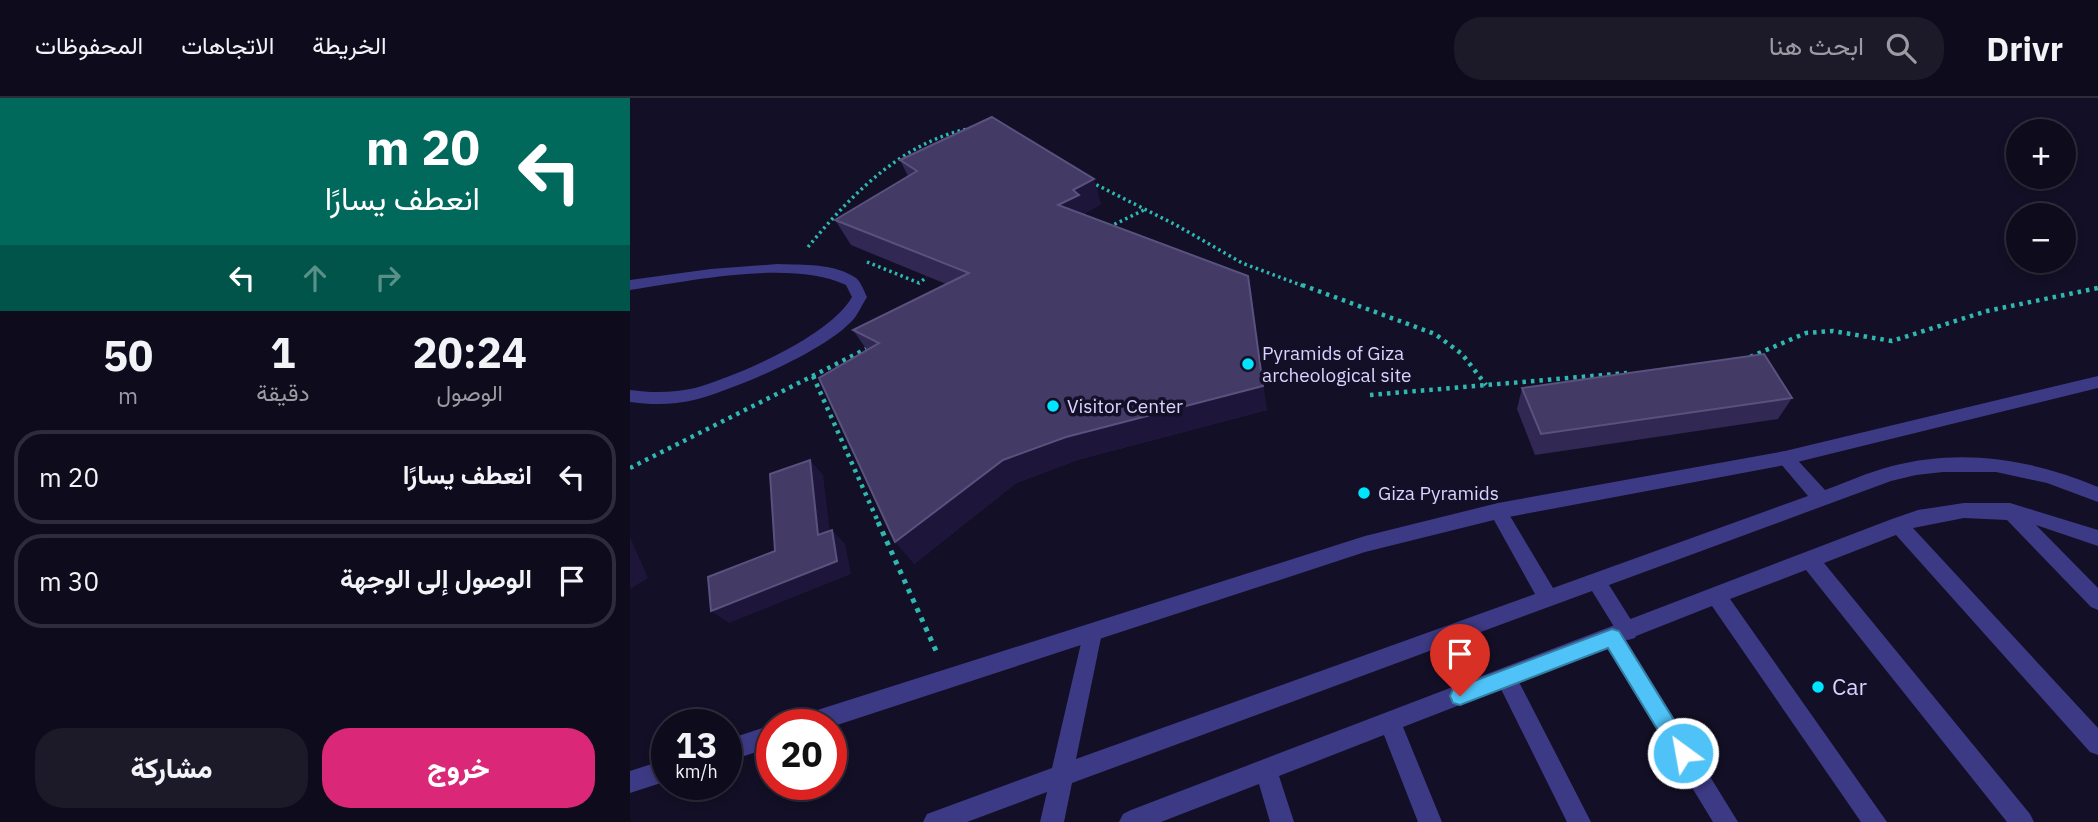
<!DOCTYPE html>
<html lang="ar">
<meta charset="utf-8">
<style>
:root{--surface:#0e0b1c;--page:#1c1929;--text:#f1f3f6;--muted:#9b9ba3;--line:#2e2b3b;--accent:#db2777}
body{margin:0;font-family:"IBM Plex Sans",Vazirmatn,sans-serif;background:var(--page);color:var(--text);direction:rtl;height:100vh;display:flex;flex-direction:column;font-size:26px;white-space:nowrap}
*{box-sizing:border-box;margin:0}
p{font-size:23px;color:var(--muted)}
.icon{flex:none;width:38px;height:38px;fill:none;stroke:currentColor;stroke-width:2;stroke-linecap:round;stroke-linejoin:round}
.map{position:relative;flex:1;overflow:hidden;direction:ltr}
.side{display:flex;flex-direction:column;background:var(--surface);width:630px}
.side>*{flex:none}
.hud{background:#00695c;color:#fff;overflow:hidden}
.fabs{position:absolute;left:1376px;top:21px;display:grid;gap:14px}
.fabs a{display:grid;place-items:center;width:70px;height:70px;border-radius:50%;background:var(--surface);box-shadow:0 4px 10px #0003,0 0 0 2px var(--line);font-size:35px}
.speed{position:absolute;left:21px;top:611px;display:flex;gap:14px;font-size:35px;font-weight:700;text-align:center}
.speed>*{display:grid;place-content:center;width:91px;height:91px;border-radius:50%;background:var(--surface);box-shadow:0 4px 10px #0003,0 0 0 2px var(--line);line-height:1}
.speed small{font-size:18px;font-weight:400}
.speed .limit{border:10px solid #d22;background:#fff;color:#111}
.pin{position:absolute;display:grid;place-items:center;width:60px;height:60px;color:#fff;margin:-72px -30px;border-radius:50% 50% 50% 0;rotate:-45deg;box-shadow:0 0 7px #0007}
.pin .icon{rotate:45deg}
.me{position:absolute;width:77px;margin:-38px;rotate:328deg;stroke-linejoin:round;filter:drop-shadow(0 0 5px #0008)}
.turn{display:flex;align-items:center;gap:24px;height:147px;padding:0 35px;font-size:32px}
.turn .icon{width:91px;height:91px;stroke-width:2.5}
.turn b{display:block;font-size:49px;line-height:60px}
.lanes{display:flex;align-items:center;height:66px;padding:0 35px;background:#0003;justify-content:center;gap:35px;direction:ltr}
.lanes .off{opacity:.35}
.eta{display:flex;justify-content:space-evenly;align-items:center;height:119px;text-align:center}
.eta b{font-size:42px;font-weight:800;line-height:49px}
.button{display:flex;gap:14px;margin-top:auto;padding:14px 35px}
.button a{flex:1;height:80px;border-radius:28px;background:var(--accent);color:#fff;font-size:28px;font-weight:800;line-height:80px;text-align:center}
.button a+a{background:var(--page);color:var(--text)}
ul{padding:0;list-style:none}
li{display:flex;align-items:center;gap:21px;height:94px;margin:0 14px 10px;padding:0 21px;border:4px solid var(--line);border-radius:28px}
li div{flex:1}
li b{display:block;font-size:26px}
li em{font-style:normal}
header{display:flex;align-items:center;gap:42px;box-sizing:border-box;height:98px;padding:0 35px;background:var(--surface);border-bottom:2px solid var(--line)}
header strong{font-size:33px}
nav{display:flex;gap:38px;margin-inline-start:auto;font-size:24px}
.search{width:490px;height:63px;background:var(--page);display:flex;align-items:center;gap:18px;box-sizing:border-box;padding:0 24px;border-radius:28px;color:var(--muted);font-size:26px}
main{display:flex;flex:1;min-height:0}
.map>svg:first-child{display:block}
</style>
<header>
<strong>Drivr</strong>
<div class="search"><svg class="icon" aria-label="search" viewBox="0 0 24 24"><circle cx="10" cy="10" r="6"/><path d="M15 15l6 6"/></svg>ابحث هنا</div>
<nav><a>الخريطة</a><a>الاتجاهات</a><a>المحفوظات</a></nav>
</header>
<main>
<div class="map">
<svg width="1468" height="724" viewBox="0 0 1468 724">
<rect width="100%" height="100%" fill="#130f26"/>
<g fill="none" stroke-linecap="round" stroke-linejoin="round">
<g stroke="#2fb8b0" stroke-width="3.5" stroke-dasharray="2.5 3.5" stroke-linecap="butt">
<path d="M461,84L546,127L612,165L676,189"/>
<path d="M479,129L514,112"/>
<path d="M178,149C221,97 274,42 343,30"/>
<path d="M237,164L289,185L297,179"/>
</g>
<g stroke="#2fb8b0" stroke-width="4.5" stroke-dasharray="3.5 5" stroke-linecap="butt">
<path d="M672,187L805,236L832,256L856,287"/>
<path d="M1120,259L1176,235L1203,233L1262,243L1357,213L1468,190"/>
<path d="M183,278L249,426"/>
<path d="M740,297L997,275"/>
<path d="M0,370L240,249"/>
</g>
<path stroke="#2fb8b0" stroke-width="5" stroke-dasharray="4.5 6" stroke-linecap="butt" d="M248,424L307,555"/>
<g fill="#3d3a85" fill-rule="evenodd">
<path d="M148,166C172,167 205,165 226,180C231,184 234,193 237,199C233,205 230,212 226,218C203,250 104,292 64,302C44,307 21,307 0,304V292C21,295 44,295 65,290C108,278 200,238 222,199L216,187C162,161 59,183 0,192V182L81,171Z"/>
<path d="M1468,278V290L1155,367L868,421L735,454L201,629V626H167L170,618L178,615L735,438L868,405L1155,353Z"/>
<path d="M1334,405H1380L1468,432V448L1406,427L1468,490V512L1461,509L1377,422L1334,420L1283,430L1468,630V657L1460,654L1266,437L1194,465L1400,716L1404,724H1377L1176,472L1100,501L1257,724H1231L1082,508L996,542L1108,724H1083L977,550L889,584L961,724H937L871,591L773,629L812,724H788L754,637L649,678L664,724H640L629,686L531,724H489L493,716L501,712L1262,421L1288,412Z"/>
<path d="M142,627V649L96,664V642Z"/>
<path d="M37,661V683L0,695V673Z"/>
</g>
<path fill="#3d3a85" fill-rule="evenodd" d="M1155,353L1161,355L1195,392C1217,384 1239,374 1262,368C1332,350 1402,361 1468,389V404L1417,385L1366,374H1313L1286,377L1261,383L979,487L1008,533L1005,540L998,542L991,540L962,493L442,685L434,724H410L417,694L337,724H293L297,716L422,670L455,528L462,526L469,528L472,535L446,661L905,496L859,413L862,408L868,405L874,408L923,490L1178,398L1146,360L1149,355Z"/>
</g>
<g fill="#312854">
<path d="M270,62L471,106L455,115L456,118L637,312L447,362L386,385L284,466L237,252L223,232L316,186L221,147L205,122L278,78Z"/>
<path d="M892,290L1162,300L1148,321L905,357L887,311Z"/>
</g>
<g fill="#1d163a">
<path d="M464,81L471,106L455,115L457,122L428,107L443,92Z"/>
<path d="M618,178L637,312L447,362L386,385L284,466L265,444Z"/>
<path d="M180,362L193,377L202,451L188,437Z"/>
<path d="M202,432L215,446L221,476L99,525L81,513Z"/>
<path d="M0,439L18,480L0,491Z"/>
</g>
<g fill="#433a66" stroke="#5a527e" stroke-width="2">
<path d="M362,19L464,81L443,92L449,97L428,107L618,178L633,288L436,339L373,362L265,444L189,280L249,245L223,232L339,175L205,122L287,73L270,62Z"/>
<path d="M1134,256L1162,300L911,336L892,290Z"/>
<path d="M180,362L188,437L202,432L207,463L81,513L78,479L145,453L140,376Z"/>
</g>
<path fill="#4fc3f7" stroke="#337fa1" stroke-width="2" d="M982,531L989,533L1060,648L1063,655L1060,662L1053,665L1046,662L978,550L830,607L823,605L820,598L823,591Z"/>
<g fill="#00e5ff" stroke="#130f26" stroke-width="2.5">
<circle cx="618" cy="266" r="7"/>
<circle cx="423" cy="308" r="7"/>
<circle cx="734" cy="395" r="7"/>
<circle cx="1188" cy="589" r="7"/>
</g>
<g text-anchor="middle" stroke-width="7" stroke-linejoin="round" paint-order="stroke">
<g font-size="19" fill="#d9d4ff" stroke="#130f26" text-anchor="start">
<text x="632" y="262">Pyramids of Giza<tspan x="632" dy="22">archeological site</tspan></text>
<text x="437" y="315">Visitor Center</text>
<text x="748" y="402">Giza Pyramids</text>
</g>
<g font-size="23" fill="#d9d4ff" stroke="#130f26" text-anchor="start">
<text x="1202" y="597">Car</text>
</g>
</g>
</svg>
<div class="fabs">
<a>+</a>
<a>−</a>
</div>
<div class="speed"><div>13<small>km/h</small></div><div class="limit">20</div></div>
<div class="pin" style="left:830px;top:598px;background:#d93025"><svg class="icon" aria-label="arrive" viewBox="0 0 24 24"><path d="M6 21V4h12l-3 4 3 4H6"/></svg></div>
<svg class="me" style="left:1053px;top:655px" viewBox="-20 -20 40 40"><circle r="17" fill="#4fc3f7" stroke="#fff" stroke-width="3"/><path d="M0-11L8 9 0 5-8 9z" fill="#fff"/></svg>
</div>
<section class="side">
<div class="hud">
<div class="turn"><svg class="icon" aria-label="left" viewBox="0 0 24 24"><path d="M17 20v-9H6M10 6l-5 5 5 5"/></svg><div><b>20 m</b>انعطف يسارًا</div></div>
<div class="lanes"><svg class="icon" aria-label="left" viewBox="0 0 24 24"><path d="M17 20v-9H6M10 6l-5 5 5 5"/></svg><svg class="icon off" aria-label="ahead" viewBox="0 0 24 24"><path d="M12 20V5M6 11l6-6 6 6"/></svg><svg class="icon off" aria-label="right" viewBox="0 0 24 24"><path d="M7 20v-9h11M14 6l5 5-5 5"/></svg></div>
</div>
<div class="eta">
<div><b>20:24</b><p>الوصول</p></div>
<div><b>1</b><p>دقيقة</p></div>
<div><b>50</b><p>m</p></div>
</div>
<ul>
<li><svg class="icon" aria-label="left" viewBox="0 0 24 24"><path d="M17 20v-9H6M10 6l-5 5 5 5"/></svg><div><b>انعطف يسارًا</b></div><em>20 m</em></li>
<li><svg class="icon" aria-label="arrive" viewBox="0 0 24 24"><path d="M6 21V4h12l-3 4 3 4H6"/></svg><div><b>الوصول إلى الوجهة</b></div><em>30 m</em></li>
</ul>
<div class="button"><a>خروج</a><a>مشاركة</a></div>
</section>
</main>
